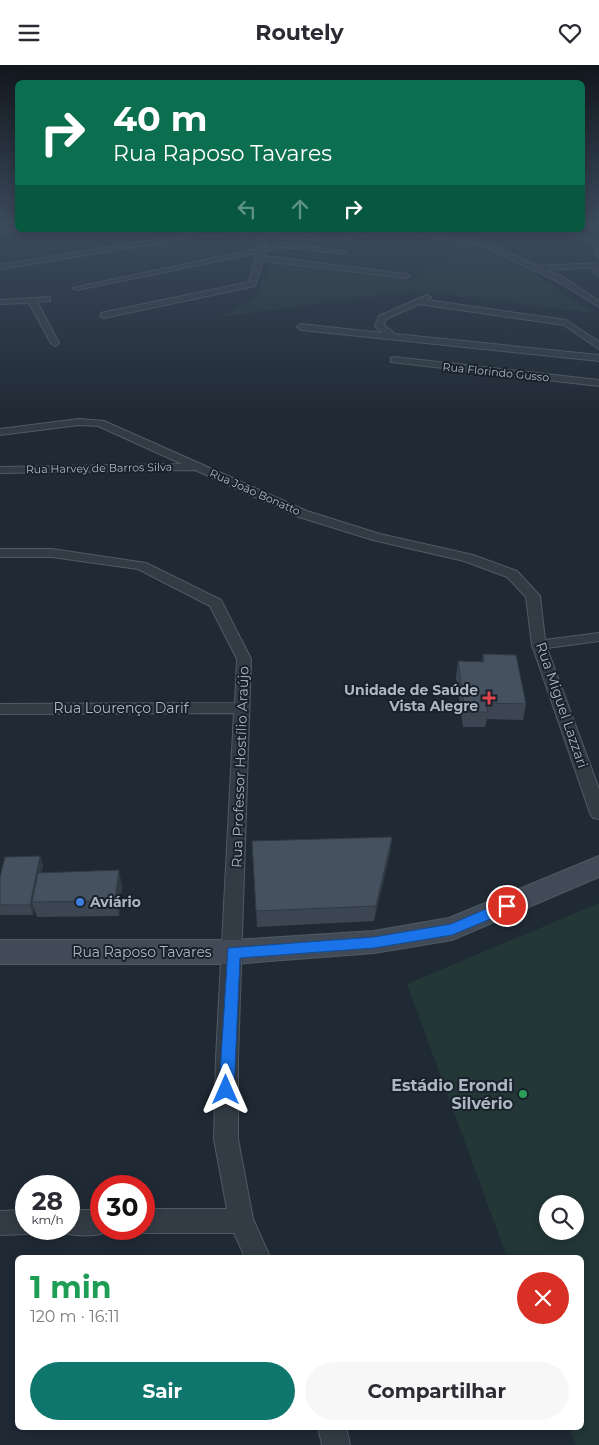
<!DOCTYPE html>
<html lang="pt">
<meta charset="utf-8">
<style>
:root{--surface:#fff;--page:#f7f7f7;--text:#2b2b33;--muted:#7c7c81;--accent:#0f766e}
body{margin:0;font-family:Montserrat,sans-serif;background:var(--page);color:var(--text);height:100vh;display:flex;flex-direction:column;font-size:19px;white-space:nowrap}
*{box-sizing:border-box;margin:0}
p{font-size:16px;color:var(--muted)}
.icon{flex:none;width:28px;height:28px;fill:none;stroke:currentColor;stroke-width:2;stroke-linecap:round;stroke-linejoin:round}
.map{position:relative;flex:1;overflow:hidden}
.sheet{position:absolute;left:15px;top:1190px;width:569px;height:175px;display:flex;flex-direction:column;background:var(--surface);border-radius:8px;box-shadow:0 2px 12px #0003}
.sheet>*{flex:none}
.hud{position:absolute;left:15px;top:15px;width:570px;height:152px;border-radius:8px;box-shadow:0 2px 12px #0003;background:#0b6e4f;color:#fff;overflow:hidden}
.buttons{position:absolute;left:539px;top:1130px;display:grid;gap:10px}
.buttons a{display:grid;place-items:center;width:45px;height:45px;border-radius:50%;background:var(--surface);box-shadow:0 2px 12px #0003;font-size:25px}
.speed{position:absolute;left:15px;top:1110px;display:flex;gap:10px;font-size:25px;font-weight:700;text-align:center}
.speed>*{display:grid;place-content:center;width:65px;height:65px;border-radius:50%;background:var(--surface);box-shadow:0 2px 12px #0003;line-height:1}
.speed small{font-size:12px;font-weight:400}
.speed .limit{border:8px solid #d22;background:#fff;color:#111}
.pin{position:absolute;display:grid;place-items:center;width:42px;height:42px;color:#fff;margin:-21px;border:2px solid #fff;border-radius:50%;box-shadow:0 1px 5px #0007}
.me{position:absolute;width:55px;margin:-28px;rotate:0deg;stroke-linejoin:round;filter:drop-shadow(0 0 4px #0008)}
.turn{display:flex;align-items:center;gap:18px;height:105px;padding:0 15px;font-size:22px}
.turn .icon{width:65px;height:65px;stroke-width:2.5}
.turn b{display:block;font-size:35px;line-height:42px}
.lanes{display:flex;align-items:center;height:48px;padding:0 15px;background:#0003;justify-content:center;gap:25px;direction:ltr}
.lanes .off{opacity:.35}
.round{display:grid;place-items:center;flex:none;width:52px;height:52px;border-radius:26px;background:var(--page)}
.overview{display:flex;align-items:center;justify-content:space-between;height:85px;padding:0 15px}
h1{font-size:30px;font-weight:700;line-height:38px;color:#1e9e55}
.action{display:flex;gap:10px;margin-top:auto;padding:10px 15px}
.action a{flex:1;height:58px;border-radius:30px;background:var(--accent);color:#fff;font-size:20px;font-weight:700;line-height:58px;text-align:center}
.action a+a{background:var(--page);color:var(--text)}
header{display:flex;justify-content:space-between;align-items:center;height:65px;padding:0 15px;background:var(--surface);font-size:22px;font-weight:700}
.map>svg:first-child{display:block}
</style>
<header><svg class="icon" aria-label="menu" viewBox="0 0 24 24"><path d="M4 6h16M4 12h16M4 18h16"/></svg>Routely<svg class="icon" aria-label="heart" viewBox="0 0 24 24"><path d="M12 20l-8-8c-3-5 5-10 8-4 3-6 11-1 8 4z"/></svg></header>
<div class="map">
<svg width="599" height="1380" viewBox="0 0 599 1380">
<rect width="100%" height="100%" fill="#202a35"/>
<g fill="#233737" fill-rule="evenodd">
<path d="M470,176L520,199L594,248L414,226L219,252L253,234L272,199L411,215Z"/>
<path d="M599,838V1380H576L569,1363L581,1362V1192H507L407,919ZM548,1139H575V1166H548Z"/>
</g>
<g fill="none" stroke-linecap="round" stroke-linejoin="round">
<g stroke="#505a64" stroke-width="2">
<g id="minor">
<path d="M18,162V165H20L0,168V164Z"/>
<path d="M376,165H406L481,175L538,201L599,198V202L547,205L563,212L599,236V242L557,216L479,179L390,167L339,175L201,171L0,204V200L201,167L339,171Z"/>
<path d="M553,165H563L599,177V181Z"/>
<path d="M262,174L266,176L265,182L286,178L345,187L341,189L286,182L264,187V191L406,209L410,211L406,213L263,196L255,221L104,253L101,252V248L249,217L257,188L77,225L73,223L257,184L258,176Z"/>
<path d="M427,230L431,232L427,235L566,255L599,277V284L564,260L419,239L386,254L384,260L395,269L599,290V296L301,265L297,262L301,259L382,268L375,261L379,251Z"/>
<path d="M50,232V236L37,237L59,278L55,281L51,278L29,238L0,239V235Z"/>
<path d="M394,292L599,315V321L391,297V293Z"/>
<path d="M79,354L104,356L307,446L380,469L473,490L517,506L540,531L545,575L599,568V576L547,583L599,724V754L593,753L590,748L532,580L526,532L507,512L464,496L373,475L299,452L195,405L0,408V402L182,399L98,361L79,360L0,370V364Z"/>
<path d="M0,484H52L146,498L221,535L251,594L238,993V1074L253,1154L270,1192H245L234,1168H144L135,1164H144V1144H227L214,1074L216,993L234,648L0,649V639L235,638L237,594L210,541L138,504L52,492H0Z"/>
<path d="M26,1145V1164H35V1166L26,1169L0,1170V1146Z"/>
<path d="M69,1145H101V1164H110V1166C95,1172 75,1172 60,1166V1164H69Z"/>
<path d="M318,1362H346L350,1380H322Z"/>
</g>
</g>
<g stroke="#505a64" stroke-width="2">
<path id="secondary" d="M599,791V812L452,875L374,888L233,899H0V875H233L374,866L449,853Z"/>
</g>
<use href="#minor" fill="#333c45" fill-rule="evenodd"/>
<use href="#secondary" fill="#414b58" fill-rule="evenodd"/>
</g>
<g fill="#3c4652">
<path d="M596,179H599V195L593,190Z"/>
<path d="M599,202V212L591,207L592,203Z"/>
<path d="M483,589L526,639L523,655L487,654L485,662H463L456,612L458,596L482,597Z"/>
<path d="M392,772L390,788L374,856L257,862L252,776Z"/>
<path d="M40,791L43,801L41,808L122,821L119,851L37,852L34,843L33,850H0V812Z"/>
</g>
<g fill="#313942">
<path d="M392,772L390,788L374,856L376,841Z"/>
<path d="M40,791L43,801L36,837H32L34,843L33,850L30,840Z"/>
<path d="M119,805L122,821L119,851L115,836Z"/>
</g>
<g fill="#46515f" stroke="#313942">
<path d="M599,202V207L592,203Z"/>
<path d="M483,589L516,590L526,639L486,638L488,647H465L458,596L484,597Z"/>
<path d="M392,772L376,841L256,846L252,776Z"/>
<path d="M40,791L30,840H0V812L5,792Z"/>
<path d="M119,805L115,836L32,837L38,808Z"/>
</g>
<linearGradient id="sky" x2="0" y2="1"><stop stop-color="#12171d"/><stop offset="0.45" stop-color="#3c4a5c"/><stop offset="1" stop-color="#3c4a5c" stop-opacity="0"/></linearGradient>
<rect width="599" height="352" fill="url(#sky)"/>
<path fill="#1a73e8" stroke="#114b97" d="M507,835L514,841L512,845L452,870L374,883L240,893L234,1025L232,1030L226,1033L221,1030L219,1025L228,883L374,872L451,859Z"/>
<path fill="#e0444e" stroke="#19212a" stroke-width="2" d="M486.5 625.5h5v5h5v5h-5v5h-5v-5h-5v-5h5z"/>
<circle fill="#3f7fe0" stroke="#19212a" stroke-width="2" cx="80" cy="837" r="5"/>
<circle fill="#2e9e5b" stroke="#19212a" stroke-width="2" cx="523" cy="1029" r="5"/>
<g text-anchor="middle" stroke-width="4" stroke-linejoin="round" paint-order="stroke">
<g font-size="11" fill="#adb7c3" stroke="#19212a">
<text transform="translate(496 307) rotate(6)" y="4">Rua Florindo Gusso</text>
<text transform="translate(99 403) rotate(-1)" y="4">Rua Harvey de Barros Silva</text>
<text transform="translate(255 427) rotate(24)" y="4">Rua João Bonatto</text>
</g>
<g font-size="14" font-weight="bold" fill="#adb7c3" stroke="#19212a" text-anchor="end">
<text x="478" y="630">Unidade de Saúde<tspan x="478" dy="16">Vista Alegre</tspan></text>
<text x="90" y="842" text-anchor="start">Aviário</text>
</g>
<g font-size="14" fill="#adb7c3" stroke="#19212a">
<text transform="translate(562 640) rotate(71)" y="5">Rua Miguel Lazzari</text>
<text x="121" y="648">Rua Lourenço Darif</text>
<text transform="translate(240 702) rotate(-88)" y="5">Rua Professor Hostílio Araújo</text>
<text x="142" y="892">Rua Raposo Tavares</text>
</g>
<g font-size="16" font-weight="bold" fill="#adb7c3" stroke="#19212a" text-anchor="end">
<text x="513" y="1026">Estádio Erondi<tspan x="513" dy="18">Silvério</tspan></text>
</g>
</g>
</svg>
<div class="buttons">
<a><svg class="icon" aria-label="search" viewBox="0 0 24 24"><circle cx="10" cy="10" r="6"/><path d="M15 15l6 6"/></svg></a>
</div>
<div class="speed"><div>28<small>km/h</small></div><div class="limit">30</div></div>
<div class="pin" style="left:507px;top:841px;background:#d93025"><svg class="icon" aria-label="arrive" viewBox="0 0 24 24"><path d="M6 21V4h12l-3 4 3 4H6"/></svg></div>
<svg class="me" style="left:226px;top:1025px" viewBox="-20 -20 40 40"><path d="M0-17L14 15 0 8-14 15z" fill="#1a73e8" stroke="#fff" stroke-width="4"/></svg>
<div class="hud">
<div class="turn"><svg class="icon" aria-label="right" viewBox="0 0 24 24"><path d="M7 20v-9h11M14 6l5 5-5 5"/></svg><div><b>40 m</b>Rua Raposo Tavares</div></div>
<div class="lanes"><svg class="icon off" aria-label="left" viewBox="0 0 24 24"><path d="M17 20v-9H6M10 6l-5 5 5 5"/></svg><svg class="icon off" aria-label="ahead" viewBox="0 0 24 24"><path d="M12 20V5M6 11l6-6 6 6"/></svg><svg class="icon" aria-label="right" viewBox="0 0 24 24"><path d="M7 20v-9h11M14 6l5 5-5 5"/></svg></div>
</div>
<section class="sheet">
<div class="overview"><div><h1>1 min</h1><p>120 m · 16:11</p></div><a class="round" style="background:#d93025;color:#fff"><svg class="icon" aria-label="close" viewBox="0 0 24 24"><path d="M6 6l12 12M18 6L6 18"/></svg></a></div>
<div class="action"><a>Sair</a><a>Compartilhar</a></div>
</section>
</div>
